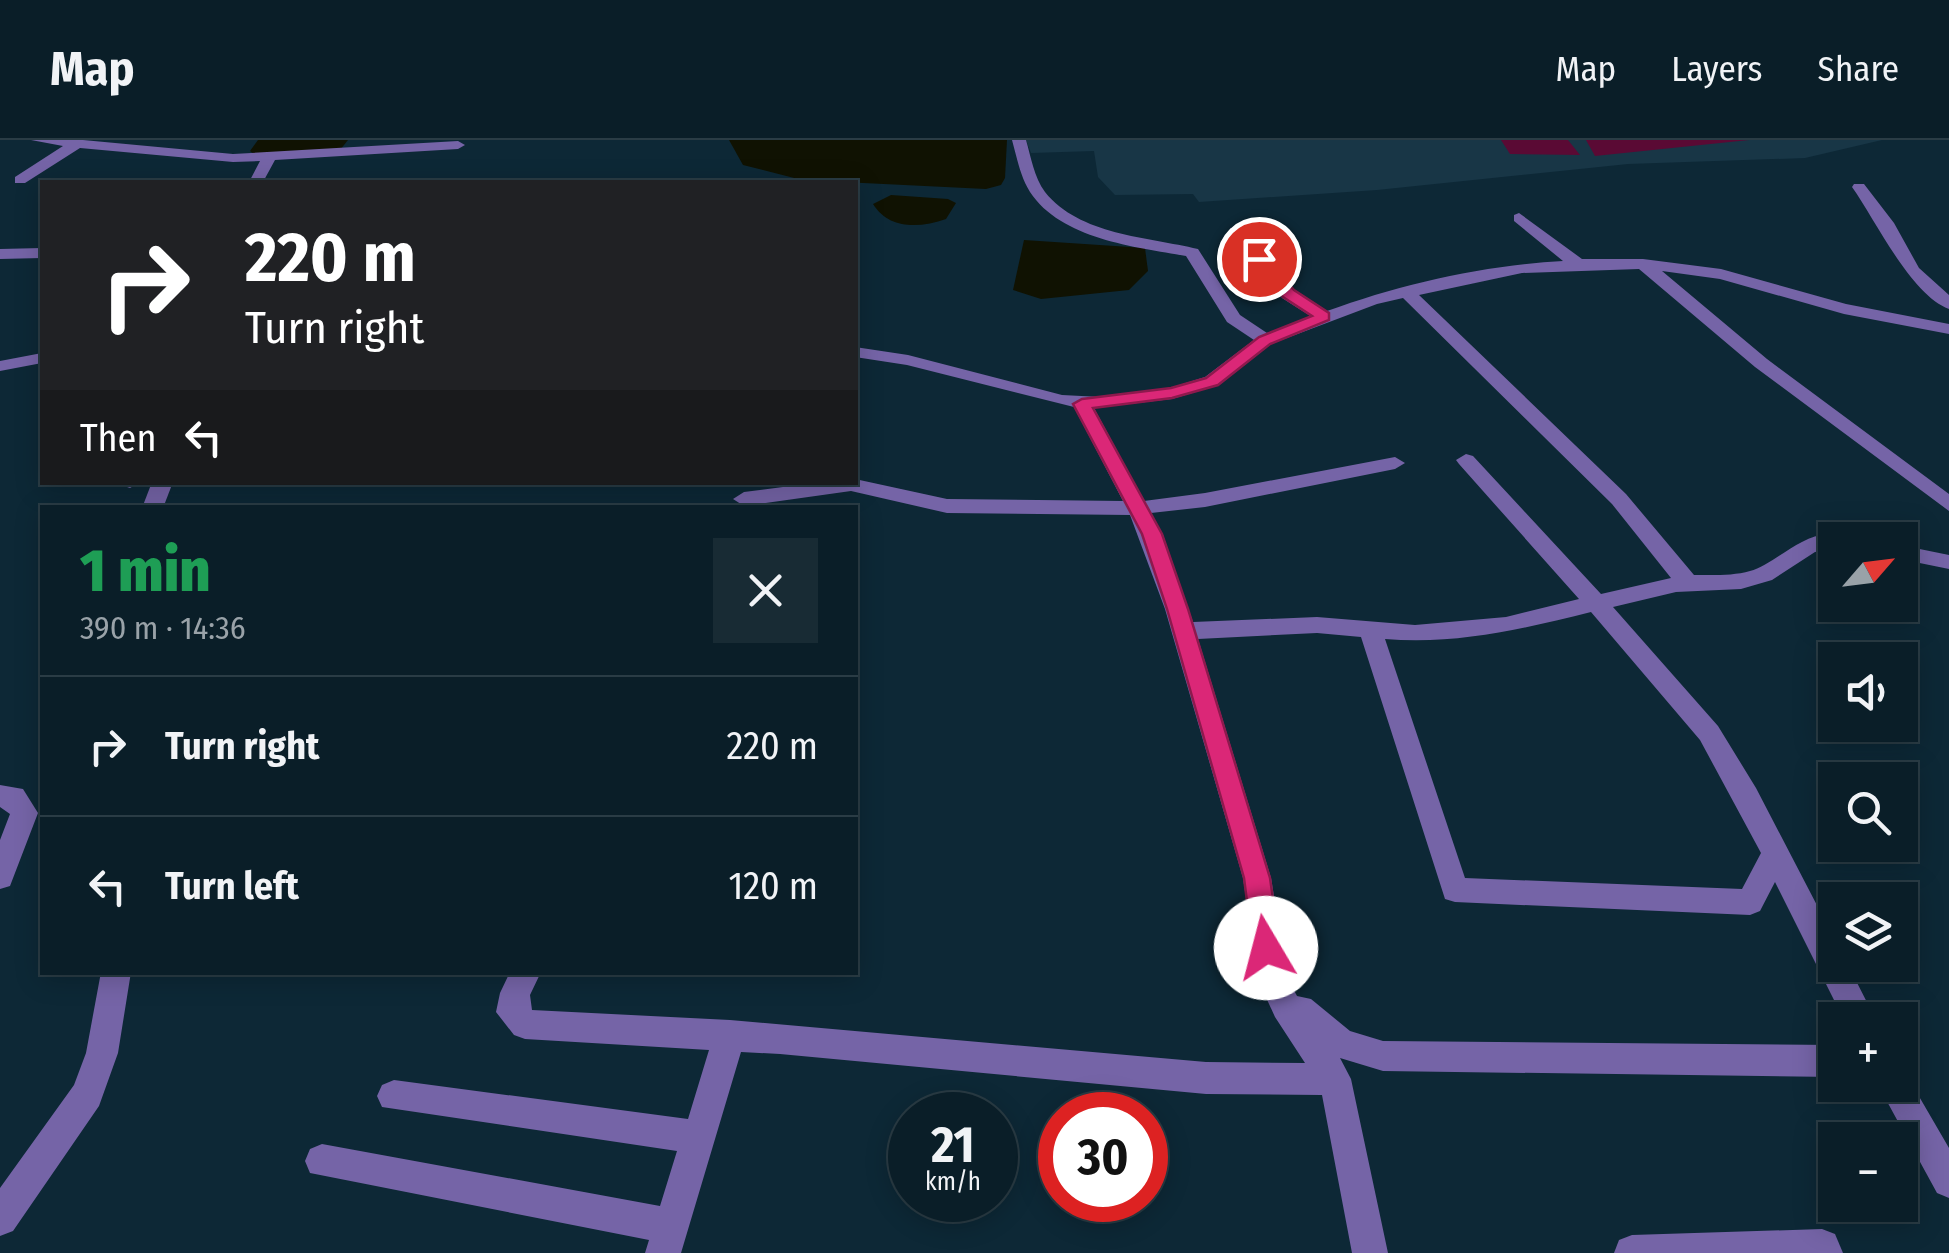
<!DOCTYPE html>
<meta charset="utf-8">
<style>
:root{--surface:#0a1e28;--page:#182b34;--text:#f1f3f6;--muted:#99a2a8;--line:#2a3c45}
body{margin:0;font-family:"Fira Sans Condensed",sans-serif;background:var(--page);color:var(--text);height:100vh;display:flex;flex-direction:column;font-size:38px;white-space:nowrap}
*{box-sizing:border-box;margin:0}
p{font-size:32px;color:var(--muted)}
.icon{flex:none;width:55px;height:55px;fill:none;stroke:currentColor;stroke-width:2;stroke-linecap:round;stroke-linejoin:round}
.map{position:relative;flex:1;overflow:hidden}
.panel{position:absolute;left:40px;top:365px;width:818px;height:470px;display:flex;flex-direction:column;background:var(--surface);border-radius:0px;box-shadow:0 5px 25px #0003,0 0 0 2px var(--line)}
.panel>*{flex:none}
.banner{position:absolute;left:40px;top:40px;width:818px;height:305px;border-radius:0px;box-shadow:0 5px 25px #0003,0 0 0 2px var(--line);background:#202124;color:#fff;overflow:hidden}
.needle{width:65px;rotate:62deg}
.buttons{position:absolute;left:1818px;top:382px;display:grid;gap:20px}
.buttons a{display:grid;place-items:center;width:100px;height:100px;border-radius:0px;background:var(--surface);box-shadow:0 5px 25px #0003,0 0 0 2px var(--line);font-size:50px}
.speed{position:absolute;left:888px;top:952px;display:flex;gap:20px;font-size:50px;font-weight:700;text-align:center}
.speed>*{display:grid;place-content:center;width:130px;height:130px;border-radius:50%;background:var(--surface);box-shadow:0 5px 25px #0003,0 0 0 2px var(--line);line-height:1}
.speed small{font-size:25px;font-weight:400}
.speed .limit{border:15px solid #d22;background:#fff;color:#111}
.pin{position:absolute;display:grid;place-items:center;width:85px;height:85px;color:#fff;margin:-42px;border:5px solid #fff;border-radius:50%;box-shadow:0 2px 10px #0007}
.me{position:absolute;width:110px;margin:-55px;rotate:352deg;stroke-linejoin:round;filter:drop-shadow(0 0 8px #0008)}
.turn{display:flex;align-items:center;gap:35px;height:210px;padding:0 40px;font-size:45px}
.turn .icon{width:130px;height:130px;stroke-width:2.5}
.turn b{display:block;font-size:70px;line-height:85px}
.then{display:flex;align-items:center;height:95px;padding:0 40px;background:#0003;gap:20px;font-size:38px}
.round{display:grid;place-items:center;flex:none;width:105px;height:105px;border-radius:0px;background:var(--page)}
.summary{display:flex;align-items:center;justify-content:space-between;height:170px;padding:0 40px}
h1{font-size:60px;font-weight:800;line-height:75px;color:#1e9e55}
ul{padding:0;list-style:none}
li{display:flex;align-items:center;gap:30px;height:140px;padding:0 40px;border-top:2px solid var(--line)}
li div{flex:1}
li b{display:block;font-size:38px}
li em{font-style:normal}
header{display:flex;align-items:center;gap:60px;box-sizing:border-box;height:140px;padding:0 50px;background:var(--surface);border-bottom:2px solid var(--line)}
header strong{font-size:48px}
nav{display:flex;gap:55px;margin-inline-start:auto;font-size:35px}
.map>svg:first-child{display:block}
</style>
<header>
<strong>Map</strong>
<nav><a>Map</a><a>Layers</a><a>Share</a></nav>
</header>
<div class="map">
<svg width="1949" height="1113" viewBox="0 0 1949 1113">
<rect width="100%" height="100%" fill="#0d2836"/>
<path fill="#183646" d="M1026,0H1882L1805,18L1628,24L1377,50L1199,62L1193,54L1115,55L1098,37L1094,11L1031,13Z"/>
<g fill="#5a0a34">
<path d="M1501,0H1568L1580,15L1510,14Z"/>
<path d="M1586,0H1749L1595,16Z"/>
</g>
<g fill="#101202">
<path d="M258,0H348L340,10L258,17L250,11Z"/>
<path d="M729,0H1007L1005,38L1001,45L986,49L802,40L743,25Z"/>
<path d="M891,55L948,59L956,63L946,79C920,88 889,90 873,64Z"/>
<path d="M1024,100L1145,108L1148,131L1129,150L1041,159L1013,150Z"/>
</g>
<g fill="none" stroke-linecap="round" stroke-linejoin="round">
<g fill="#7564a7" fill-rule="evenodd">
<path d="M31,0H83L233,14L458,1L465,5L458,9L275,20L263,42H249L260,21L233,22L80,8L25,43H15V37L63,6Z"/>
<path d="M1012,0H1026C1031,17 1034,37 1045,52C1079,95 1148,97 1198,109L1240,175L1267,193L1312,177L1282,158L1230,94V88H1242L1294,150L1327,171C1401,144 1484,125 1563,121L1514,81V75L1519,73L1582,119H1643L1721,129L1846,164L1949,184V194L1844,174L1720,139L1662,131L1767,219L1949,354V371L1755,227L1639,129L1522,133L1419,155L1626,354L1694,435C1712,435 1733,436 1750,431C1779,423 1814,379 1845,400H1835V409L1815,412L1772,440L1741,449L1676,452L1613,467L1718,586L1756,648L1835,800V825H1848L1876,880H1844L1775,742L1760,771L1750,775L1455,762L1445,759L1361,497L1317,493L1198,499L1271,738L1288,839L1297,856L1311,859L1350,891L1383,901L1835,905V937L1383,931L1340,918L1351,939L1388,1113H1352L1322,955L1206,954L780,914L741,912L681,1113H645L649,1100L310,1033L305,1021L310,1009L322,1004L660,1066L677,1011L382,967L377,956L382,945L394,940L688,979L709,910L525,899L514,895L496,872L500,853L510,832H541L530,855L532,870L730,880L1206,922L1305,923L1275,877L1258,840L1243,738L1165,469L1130,375L947,373L851,351L744,366L733,359L744,352L821,342H855V339L947,359L1123,361L1074,267L907,225L855,217V207L908,215L1062,255L1101,257L1170,248L1205,237L1254,200L1227,182L1186,116C1135,107 1061,99 1030,52C1020,36 1017,18 1012,0ZM1403,158L1612,364L1671,438L1601,454L1473,316L1466,314L1456,320L1459,324L1579,459L1506,477L1415,485L1317,477L1193,482L1163,395L1151,373L1205,367L1395,329L1405,323L1395,317L1205,353L1144,361L1094,268L1172,259L1219,245L1271,204L1377,164ZM1591,472L1700,600L1761,713L1742,749L1465,738L1385,499C1456,505 1523,489 1591,472Z"/>
<path d="M1854,44H1864L1894,83L1919,128L1949,155V169C1911,155 1876,81 1852,47Z"/>
<path d="M42,108V118L0,119V109Z"/>
<path d="M42,213V223L0,231V221Z"/>
<path d="M112,342H140L130,348Z"/>
<path d="M152,342H173L163,368H142Z"/>
<path d="M1900,405L1949,415V429L1900,419Z"/>
<path d="M0,645L23,649L38,673L10,746L0,749V700L10,674L0,667Z"/>
<path d="M101,832H131L118,913L99,966L13,1091L0,1096V1048L74,945L86,913Z"/>
<path d="M1900,931L1906,934L1949,1008V1058L1937,1053L1878,945H1900Z"/>
<path d="M1822,1089L1835,1094L1843,1113H1614L1619,1100L1632,1095Z"/>
</g>
</g>
<path fill="#db2777" stroke="#8e194d" stroke-width="2.5" d="M1254,116H1264L1294,150L1329,173V180L1270,204L1218,245L1172,258L1093,268L1162,394L1188,469L1270,738L1280,808L1276,817L1266,820L1257,817L1253,808L1244,738L1167,469L1142,394L1073,264L1082,259L1171,248L1206,238L1259,197L1312,176L1283,157L1254,122Z"/>
</svg>
<div class="buttons">
<a><svg class="needle" viewBox="-14 -14 28 28"><path d="M0-13l5 13h-10z" fill="#e53935"/><path d="M0 13l5-13h-10z" fill="#99a2a8"/></svg></a>
<a><svg class="icon" aria-label="sound" viewBox="0 0 24 24"><path d="M4 9h4l5-4v14l-5-4H4zM17 9q2 3 0 6"/></svg></a>
<a><svg class="icon" aria-label="search" viewBox="0 0 24 24"><circle cx="10" cy="10" r="6"/><path d="M15 15l6 6"/></svg></a>
<a><svg class="icon" aria-label="layers" viewBox="0 0 24 24"><path d="M12 4l9 5-9 5-9-5zM3 14l9 5 9-5"/></svg></a>
<a>+</a>
<a>−</a>
</div>
<div class="speed"><div>21<small>km/h</small></div><div class="limit">30</div></div>
<div class="pin" style="left:1259px;top:119px;background:#d93025"><svg class="icon" aria-label="arrive" viewBox="0 0 24 24"><path d="M6 21V4h12l-3 4 3 4H6"/></svg></div>
<svg class="me" style="left:1266px;top:808px" viewBox="-20 -20 40 40"><circle r="19" fill="#fff"/><path d="M0-13L10 11 0 6-10 11z" fill="#db2777"/></svg>
<div class="banner">
<div class="turn"><svg class="icon" aria-label="right" viewBox="0 0 24 24"><path d="M7 20v-9h11M14 6l5 5-5 5"/></svg><div><b>220 m</b>Turn right</div></div>
<div class="then">Then<svg class="icon" aria-label="left" viewBox="0 0 24 24"><path d="M17 20v-9H6M10 6l-5 5 5 5"/></svg></div>
</div>
<section class="panel">
<div class="summary"><div><h1>1 min</h1><p>390 m · 14:36</p></div><a class="round"><svg class="icon" aria-label="close" viewBox="0 0 24 24"><path d="M6 6l12 12M18 6L6 18"/></svg></a></div>
<ul>
<li><svg class="icon" aria-label="right" viewBox="0 0 24 24"><path d="M7 20v-9h11M14 6l5 5-5 5"/></svg><div><b>Turn right</b></div><em>220 m</em></li>
<li><svg class="icon" aria-label="left" viewBox="0 0 24 24"><path d="M17 20v-9H6M10 6l-5 5 5 5"/></svg><div><b>Turn left</b></div><em>120 m</em></li>
</ul>
</section>
</div>
